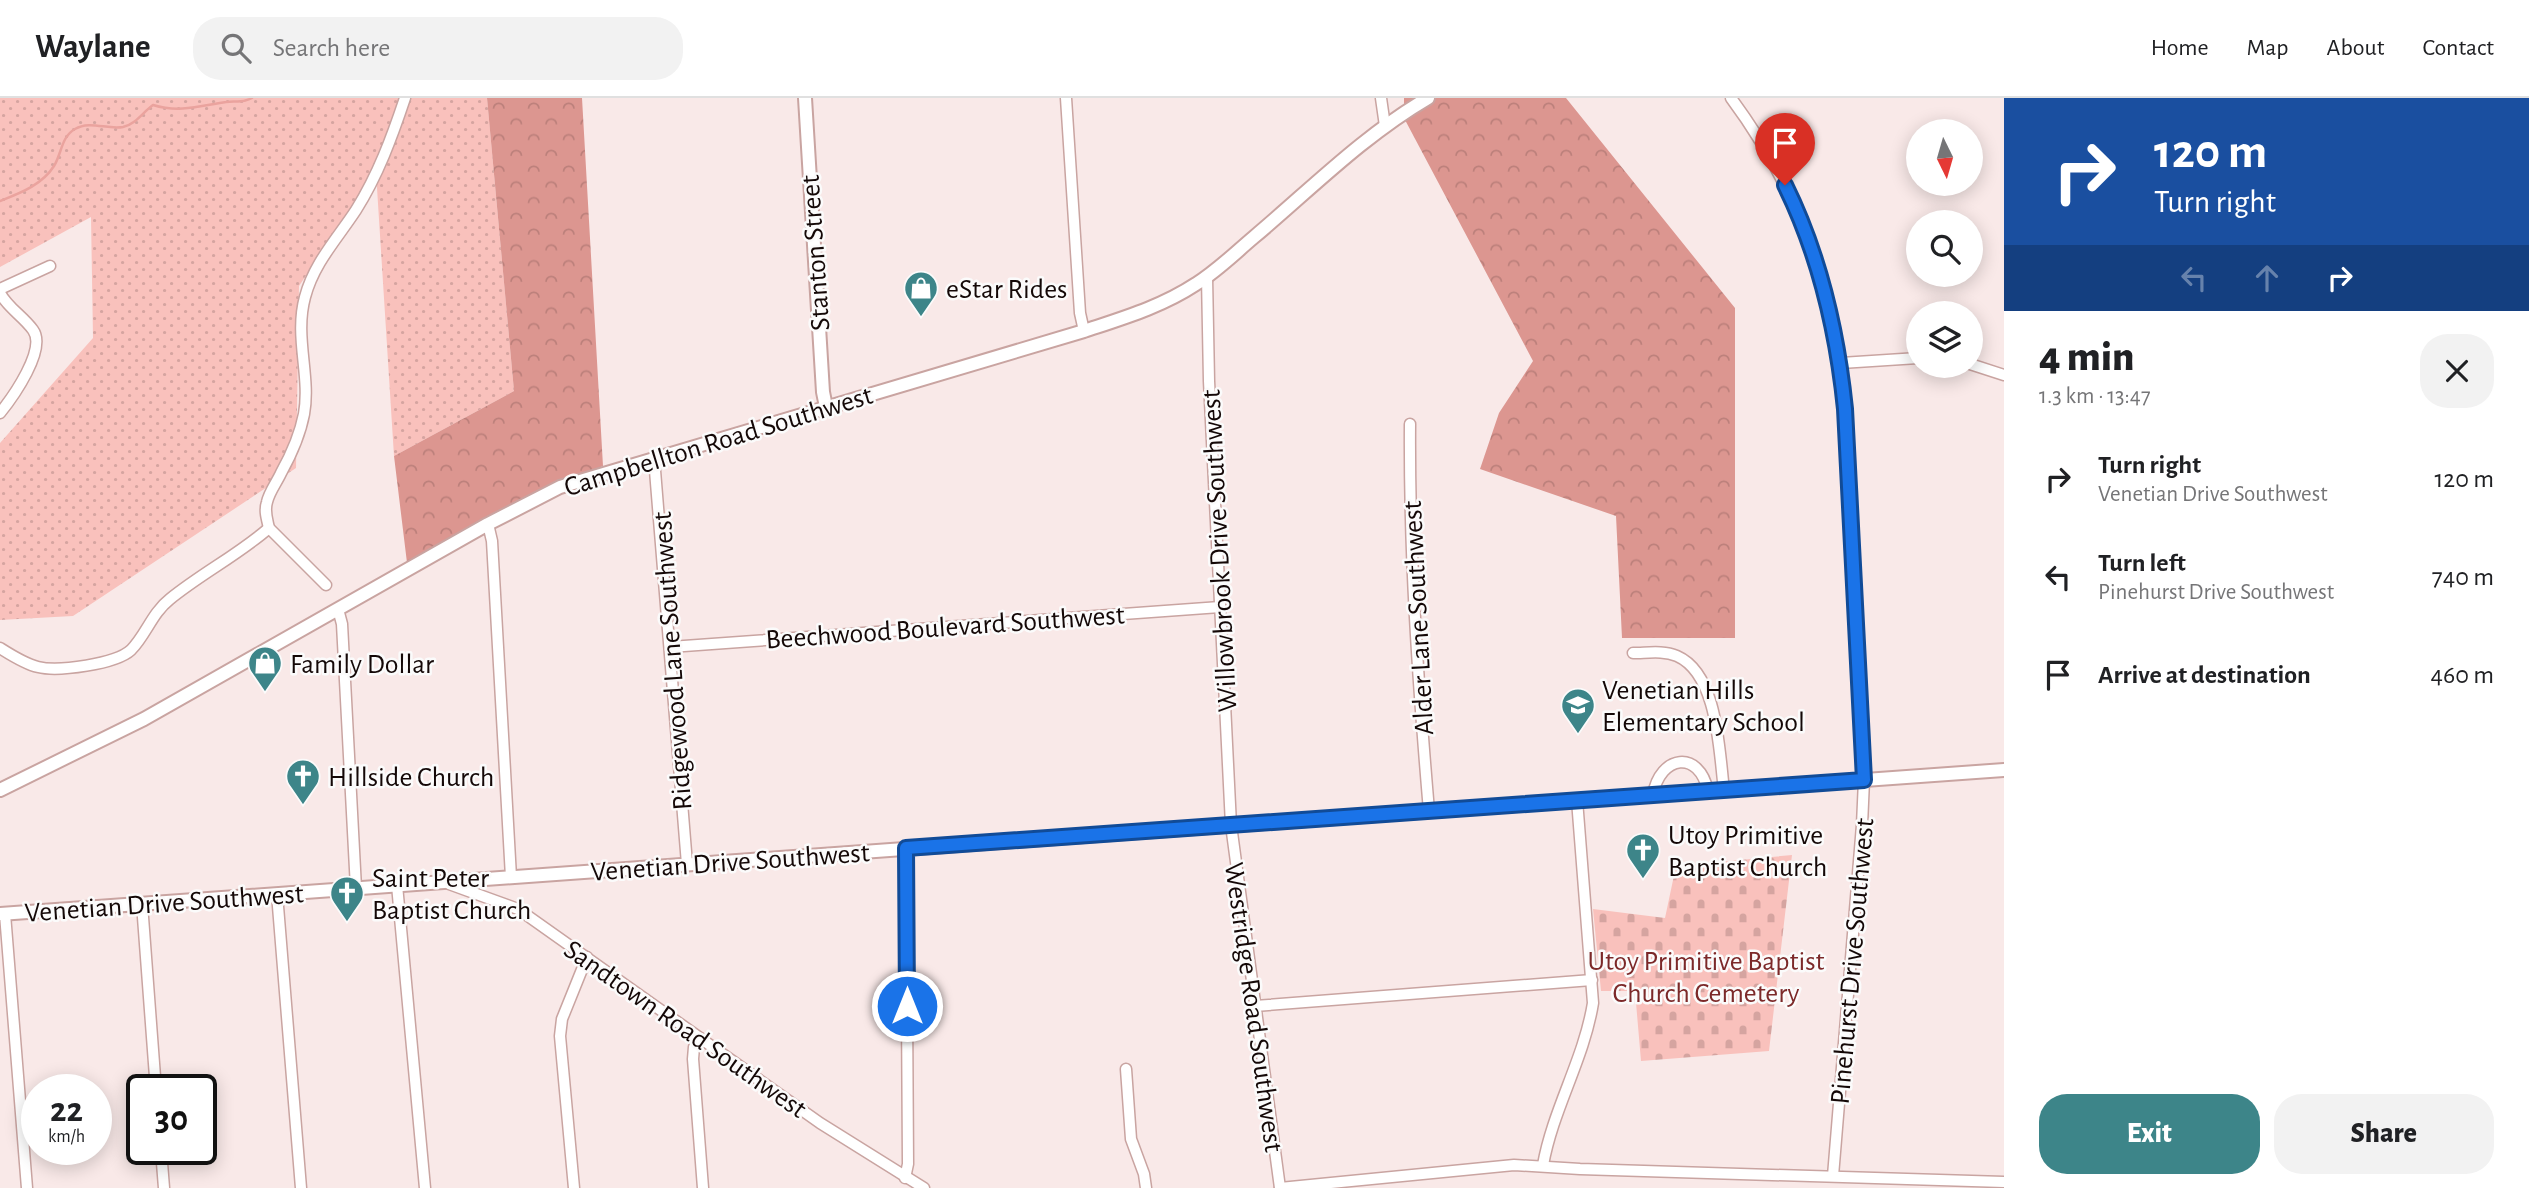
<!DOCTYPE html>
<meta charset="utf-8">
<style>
:root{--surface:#fff;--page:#f2f2f2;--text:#202124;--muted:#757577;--line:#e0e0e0;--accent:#3d8589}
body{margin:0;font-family:"Alegreya Sans",sans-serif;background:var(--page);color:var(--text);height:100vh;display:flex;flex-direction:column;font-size:26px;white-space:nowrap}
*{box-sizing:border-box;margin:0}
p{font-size:23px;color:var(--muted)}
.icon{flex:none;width:38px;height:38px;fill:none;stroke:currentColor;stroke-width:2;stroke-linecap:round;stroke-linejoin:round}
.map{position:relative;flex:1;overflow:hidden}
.details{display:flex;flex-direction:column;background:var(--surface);width:525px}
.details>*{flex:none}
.banner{background:#1a4fa0;color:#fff;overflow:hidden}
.needle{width:46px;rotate:175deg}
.fabs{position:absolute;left:1906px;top:21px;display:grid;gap:14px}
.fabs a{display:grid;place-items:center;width:77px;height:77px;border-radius:50%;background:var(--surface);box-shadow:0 4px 18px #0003;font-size:35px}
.speed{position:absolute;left:21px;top:976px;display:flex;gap:14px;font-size:35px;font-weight:700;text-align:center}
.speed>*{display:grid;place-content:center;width:91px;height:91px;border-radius:50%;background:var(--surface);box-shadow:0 4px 18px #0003;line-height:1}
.speed small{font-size:18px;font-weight:400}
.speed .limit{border:4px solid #111;border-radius:10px;background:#fff;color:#111}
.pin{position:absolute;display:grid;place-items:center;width:60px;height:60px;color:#fff;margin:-72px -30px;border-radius:50% 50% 50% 0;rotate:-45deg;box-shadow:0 0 7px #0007}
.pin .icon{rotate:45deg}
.me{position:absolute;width:77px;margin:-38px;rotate:0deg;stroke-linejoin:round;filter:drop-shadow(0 0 5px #0008)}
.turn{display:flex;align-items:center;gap:24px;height:147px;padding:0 35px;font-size:32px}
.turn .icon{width:91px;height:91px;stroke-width:2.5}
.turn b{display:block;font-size:49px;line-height:60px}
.lanes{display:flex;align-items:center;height:66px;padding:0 35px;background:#0003;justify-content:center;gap:35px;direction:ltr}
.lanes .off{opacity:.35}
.round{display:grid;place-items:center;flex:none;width:74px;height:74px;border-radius:28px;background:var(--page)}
.head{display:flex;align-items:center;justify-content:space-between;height:119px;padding:0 35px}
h1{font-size:42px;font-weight:800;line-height:52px}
.button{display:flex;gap:14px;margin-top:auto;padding:14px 35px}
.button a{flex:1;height:80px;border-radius:28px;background:var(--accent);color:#fff;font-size:28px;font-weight:800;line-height:80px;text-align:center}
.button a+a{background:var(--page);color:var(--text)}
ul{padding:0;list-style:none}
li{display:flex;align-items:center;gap:21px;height:98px;padding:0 35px}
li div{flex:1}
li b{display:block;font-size:26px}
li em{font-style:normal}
header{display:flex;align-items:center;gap:42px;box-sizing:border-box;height:98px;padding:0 35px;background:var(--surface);border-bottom:2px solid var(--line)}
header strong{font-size:33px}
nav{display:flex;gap:38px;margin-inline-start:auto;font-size:24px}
.search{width:490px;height:63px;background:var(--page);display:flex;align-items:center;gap:18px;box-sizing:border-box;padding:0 24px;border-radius:28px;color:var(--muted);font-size:26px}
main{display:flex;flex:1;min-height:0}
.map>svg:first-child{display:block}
</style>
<header>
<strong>Waylane</strong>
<div class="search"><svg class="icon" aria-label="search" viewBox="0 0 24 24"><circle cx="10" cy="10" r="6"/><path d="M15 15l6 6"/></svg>Search here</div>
<nav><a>Home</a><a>Map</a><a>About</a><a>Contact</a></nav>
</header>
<main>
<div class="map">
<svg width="2004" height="1090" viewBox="0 0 2004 1090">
<defs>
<pattern id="grass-dots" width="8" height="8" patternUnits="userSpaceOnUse" patternTransform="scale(1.75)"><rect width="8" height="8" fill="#f9c1bc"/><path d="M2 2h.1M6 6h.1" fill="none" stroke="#d5a4a0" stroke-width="1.8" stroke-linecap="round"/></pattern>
<pattern id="forest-crowns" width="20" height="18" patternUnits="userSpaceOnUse" patternTransform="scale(1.75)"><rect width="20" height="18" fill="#dc9690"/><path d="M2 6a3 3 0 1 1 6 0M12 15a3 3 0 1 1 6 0" fill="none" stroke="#bc807b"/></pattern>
<pattern id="cemetery-stones" width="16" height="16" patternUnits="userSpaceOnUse" patternTransform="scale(1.75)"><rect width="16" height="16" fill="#f9c1bc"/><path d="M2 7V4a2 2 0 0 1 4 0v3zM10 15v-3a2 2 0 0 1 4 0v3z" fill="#d5a4a0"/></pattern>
</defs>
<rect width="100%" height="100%" fill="#f9e9e8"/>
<path fill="url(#grass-dots)" d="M0,0H487L514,293L394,358L376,74L299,188L296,370L73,518L0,522V345L93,240L91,119L0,169Z"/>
<g fill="url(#forest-crowns)">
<path d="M487,0H582L603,368L541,395L408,473L394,358L514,293Z"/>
<path d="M1404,0H1566L1735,210V540H1622L1616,418L1480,371L1499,315L1533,263L1404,20Z"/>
</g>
<path fill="url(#cemetery-stones)" d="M1792,757L1769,953L1641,963L1635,893H1601L1593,811L1665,820L1676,768Z"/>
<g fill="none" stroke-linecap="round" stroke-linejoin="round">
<path stroke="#eaa39e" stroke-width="2.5" d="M0,103C20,95 42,87 54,68C62,55 61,39 75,31C90,22 107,32 123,29C136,26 143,14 153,7C179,15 200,8 226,4C237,2 241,6 252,0"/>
<g stroke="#c9a4a1" stroke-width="13">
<g id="minor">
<path d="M1066,0L1080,215L1084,233"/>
<path d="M1381,0L1385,28"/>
<path d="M1731,0C1801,94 1834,195 1845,311L1864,682L1862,727L1833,1078"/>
<path d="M1207,179L1209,283L1231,727L1280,1090"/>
<path d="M0,191L50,168"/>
<path d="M0,195C8,210 23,218 33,232C47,251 13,299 0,315"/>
<path d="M1841,265L1918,260"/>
<path d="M1970,266L2004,277"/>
<path d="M1410,326C1409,455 1418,584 1429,713"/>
<path d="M654,360L687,766"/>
<path d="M488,426L492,443L511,779"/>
<path d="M326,487L269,430C267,421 264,413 267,404C269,394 277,384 281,375C291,357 300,337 304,316C311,278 294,239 305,199C314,165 337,141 356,112C378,77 392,39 405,0"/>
<path d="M338,511L342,526L356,790"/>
<path d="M670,549L1220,509"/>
<path d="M0,550C11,557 25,566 38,569C58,574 116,566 131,552C146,537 152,515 170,501C202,475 238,457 269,430"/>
<path d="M1633,555C1647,555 1663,552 1677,558C1718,576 1719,653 1724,692"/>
<path d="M1653,697C1660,657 1699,651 1708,693"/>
<path d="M449,786L518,811L820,1025L924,1090"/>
<path d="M397,787L425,1090"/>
<path d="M277,796L301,1090"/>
<path d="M142,806L156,992"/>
<path d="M5,816L27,1090"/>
<path d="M1255,908L1592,882"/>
<path d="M700,940L694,949L693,961L703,1090"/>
<path d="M1126,971L1131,1041L1144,1076L1146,1090"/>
<path d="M161,1052L164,1090"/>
<path d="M1543,1067C1553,1011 1584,961 1593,905L1577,702"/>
<path d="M905,1080L908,1066L906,750"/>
<path d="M574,1090L560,938L562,921L587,859"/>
<path d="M1280,1090L1514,1067L1580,1071L2004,1084"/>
</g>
</g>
<g stroke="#c9a4a1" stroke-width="16">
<g id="tertiary">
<path d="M805,0L823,294L826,309"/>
<path d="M0,816L2004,672"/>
</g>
</g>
<g stroke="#c9a4a1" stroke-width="16">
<path id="secondary" d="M0,692L144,621L488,426L560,389L1084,233C1123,220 1161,209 1196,186C1217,173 1235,155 1254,139C1311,91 1363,38 1428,0"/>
</g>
<use href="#minor" stroke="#fff" stroke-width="10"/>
<use href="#tertiary" stroke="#fff" stroke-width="12"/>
<use href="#secondary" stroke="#fff" stroke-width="12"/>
</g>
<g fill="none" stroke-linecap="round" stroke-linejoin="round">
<g stroke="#114b97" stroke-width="18">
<path id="route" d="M907,908L906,750L1864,682L1845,311C1837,232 1820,158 1785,87"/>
</g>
<use href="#route" stroke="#1a73e8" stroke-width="12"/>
</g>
<defs>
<g id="shop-pin" transform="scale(1.75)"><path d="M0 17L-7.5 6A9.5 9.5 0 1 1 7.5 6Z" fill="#3d8589" stroke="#fbfbfb"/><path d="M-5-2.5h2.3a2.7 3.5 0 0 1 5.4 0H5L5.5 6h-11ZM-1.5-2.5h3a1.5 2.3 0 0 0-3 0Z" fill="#fff"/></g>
<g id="school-pin" transform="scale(1.75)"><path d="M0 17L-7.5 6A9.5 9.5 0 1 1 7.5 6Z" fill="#3d8589" stroke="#fbfbfb"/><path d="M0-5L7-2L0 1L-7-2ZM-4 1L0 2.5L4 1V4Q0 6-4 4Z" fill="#fff"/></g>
<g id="church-pin" transform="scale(1.75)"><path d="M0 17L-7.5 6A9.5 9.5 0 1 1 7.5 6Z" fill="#3d8589" stroke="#fbfbfb"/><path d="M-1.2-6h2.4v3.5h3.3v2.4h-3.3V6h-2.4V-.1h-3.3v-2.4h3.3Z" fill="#fff"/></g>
</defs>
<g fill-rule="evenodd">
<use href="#shop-pin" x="921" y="190"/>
<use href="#shop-pin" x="265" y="565"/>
<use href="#school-pin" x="1578" y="607"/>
<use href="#church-pin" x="303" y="678"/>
<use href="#church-pin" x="1643" y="752"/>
<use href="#church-pin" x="347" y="795"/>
</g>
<g text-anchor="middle" stroke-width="5" stroke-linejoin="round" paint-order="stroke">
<g font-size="28" fill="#140807" stroke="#fbfbfb">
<text transform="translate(814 155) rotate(-94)" y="10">Stanton Street</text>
<text transform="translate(718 342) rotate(-17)" y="10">Campbellton Road Southwest</text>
<text transform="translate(1218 453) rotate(-93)" y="10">Willowbrook Drive Southwest</text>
<text transform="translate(1417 520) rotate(-93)" y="10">Alder Lane Southwest</text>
<text transform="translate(945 528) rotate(-4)" y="10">Beechwood Boulevard Southwest</text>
<text transform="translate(671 563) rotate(-94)" y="10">Ridgewood Lane Southwest</text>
<text transform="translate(730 763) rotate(-4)" y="10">Venetian Drive Southwest</text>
<text transform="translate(164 804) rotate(-4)" y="10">Venetian Drive Southwest</text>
<text transform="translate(1851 863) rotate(-85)" y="10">Pinehurst Drive Southwest</text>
<text transform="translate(1255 909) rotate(82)" y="10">Westridge Road Southwest</text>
<text transform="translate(686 930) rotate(35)" y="10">Sandtown Road Southwest</text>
</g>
<g font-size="28" fill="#140807" stroke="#fbfbfb" text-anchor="start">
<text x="946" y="200">eStar Rides</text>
<text x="290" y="575">Family Dollar</text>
<text x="1602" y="601">Venetian Hills<tspan x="1602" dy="32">Elementary School</tspan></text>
<text x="328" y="688">Hillside Church</text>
<text x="1668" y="746">Utoy Primitive<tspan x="1668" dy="32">Baptist Church</tspan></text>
<text x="372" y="789">Saint Peter<tspan x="372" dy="32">Baptist Church</tspan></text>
</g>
<g font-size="28" fill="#7c2929" stroke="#fbfbfb">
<text x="1706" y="872">Utoy Primitive Baptist<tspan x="1706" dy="32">Church Cemetery</tspan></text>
</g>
</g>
</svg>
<div class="fabs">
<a><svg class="needle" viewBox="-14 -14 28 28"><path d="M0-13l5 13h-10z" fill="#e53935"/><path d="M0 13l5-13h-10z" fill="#757577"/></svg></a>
<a><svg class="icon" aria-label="search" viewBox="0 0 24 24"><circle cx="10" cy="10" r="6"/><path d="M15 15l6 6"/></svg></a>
<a><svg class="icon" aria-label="layers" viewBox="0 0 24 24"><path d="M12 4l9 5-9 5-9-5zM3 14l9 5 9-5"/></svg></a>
</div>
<div class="speed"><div>22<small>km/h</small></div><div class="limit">30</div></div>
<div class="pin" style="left:1785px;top:87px;background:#d93025"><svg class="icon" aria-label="arrive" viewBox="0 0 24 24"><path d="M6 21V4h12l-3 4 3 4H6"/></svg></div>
<svg class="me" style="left:907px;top:908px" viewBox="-20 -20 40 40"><circle r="17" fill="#1a73e8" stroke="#fff" stroke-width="3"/><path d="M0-11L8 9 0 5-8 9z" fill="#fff"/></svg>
</div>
<section class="details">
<div class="banner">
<div class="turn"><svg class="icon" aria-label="right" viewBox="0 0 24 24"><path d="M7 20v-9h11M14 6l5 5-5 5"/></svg><div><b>120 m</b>Turn right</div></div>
<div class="lanes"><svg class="icon off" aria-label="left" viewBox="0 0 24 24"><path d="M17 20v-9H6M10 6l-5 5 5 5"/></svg><svg class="icon off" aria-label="ahead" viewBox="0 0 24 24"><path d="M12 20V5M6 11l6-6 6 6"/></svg><svg class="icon" aria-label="right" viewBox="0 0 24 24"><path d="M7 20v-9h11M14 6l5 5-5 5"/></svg></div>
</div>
<div class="head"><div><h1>4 min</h1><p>1.3 km · 13:47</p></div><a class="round"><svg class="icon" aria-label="close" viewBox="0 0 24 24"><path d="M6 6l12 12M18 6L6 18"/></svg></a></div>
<ul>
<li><svg class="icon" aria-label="right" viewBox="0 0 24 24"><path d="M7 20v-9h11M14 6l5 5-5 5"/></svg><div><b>Turn right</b><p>Venetian Drive Southwest</p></div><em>120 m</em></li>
<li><svg class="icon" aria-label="left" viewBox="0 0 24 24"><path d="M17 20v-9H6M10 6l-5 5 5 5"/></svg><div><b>Turn left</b><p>Pinehurst Drive Southwest</p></div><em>740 m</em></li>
<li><svg class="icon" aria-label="arrive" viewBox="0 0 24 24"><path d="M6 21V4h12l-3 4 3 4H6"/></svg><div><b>Arrive at destination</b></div><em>460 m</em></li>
</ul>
<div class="button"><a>Exit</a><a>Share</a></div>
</section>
</main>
